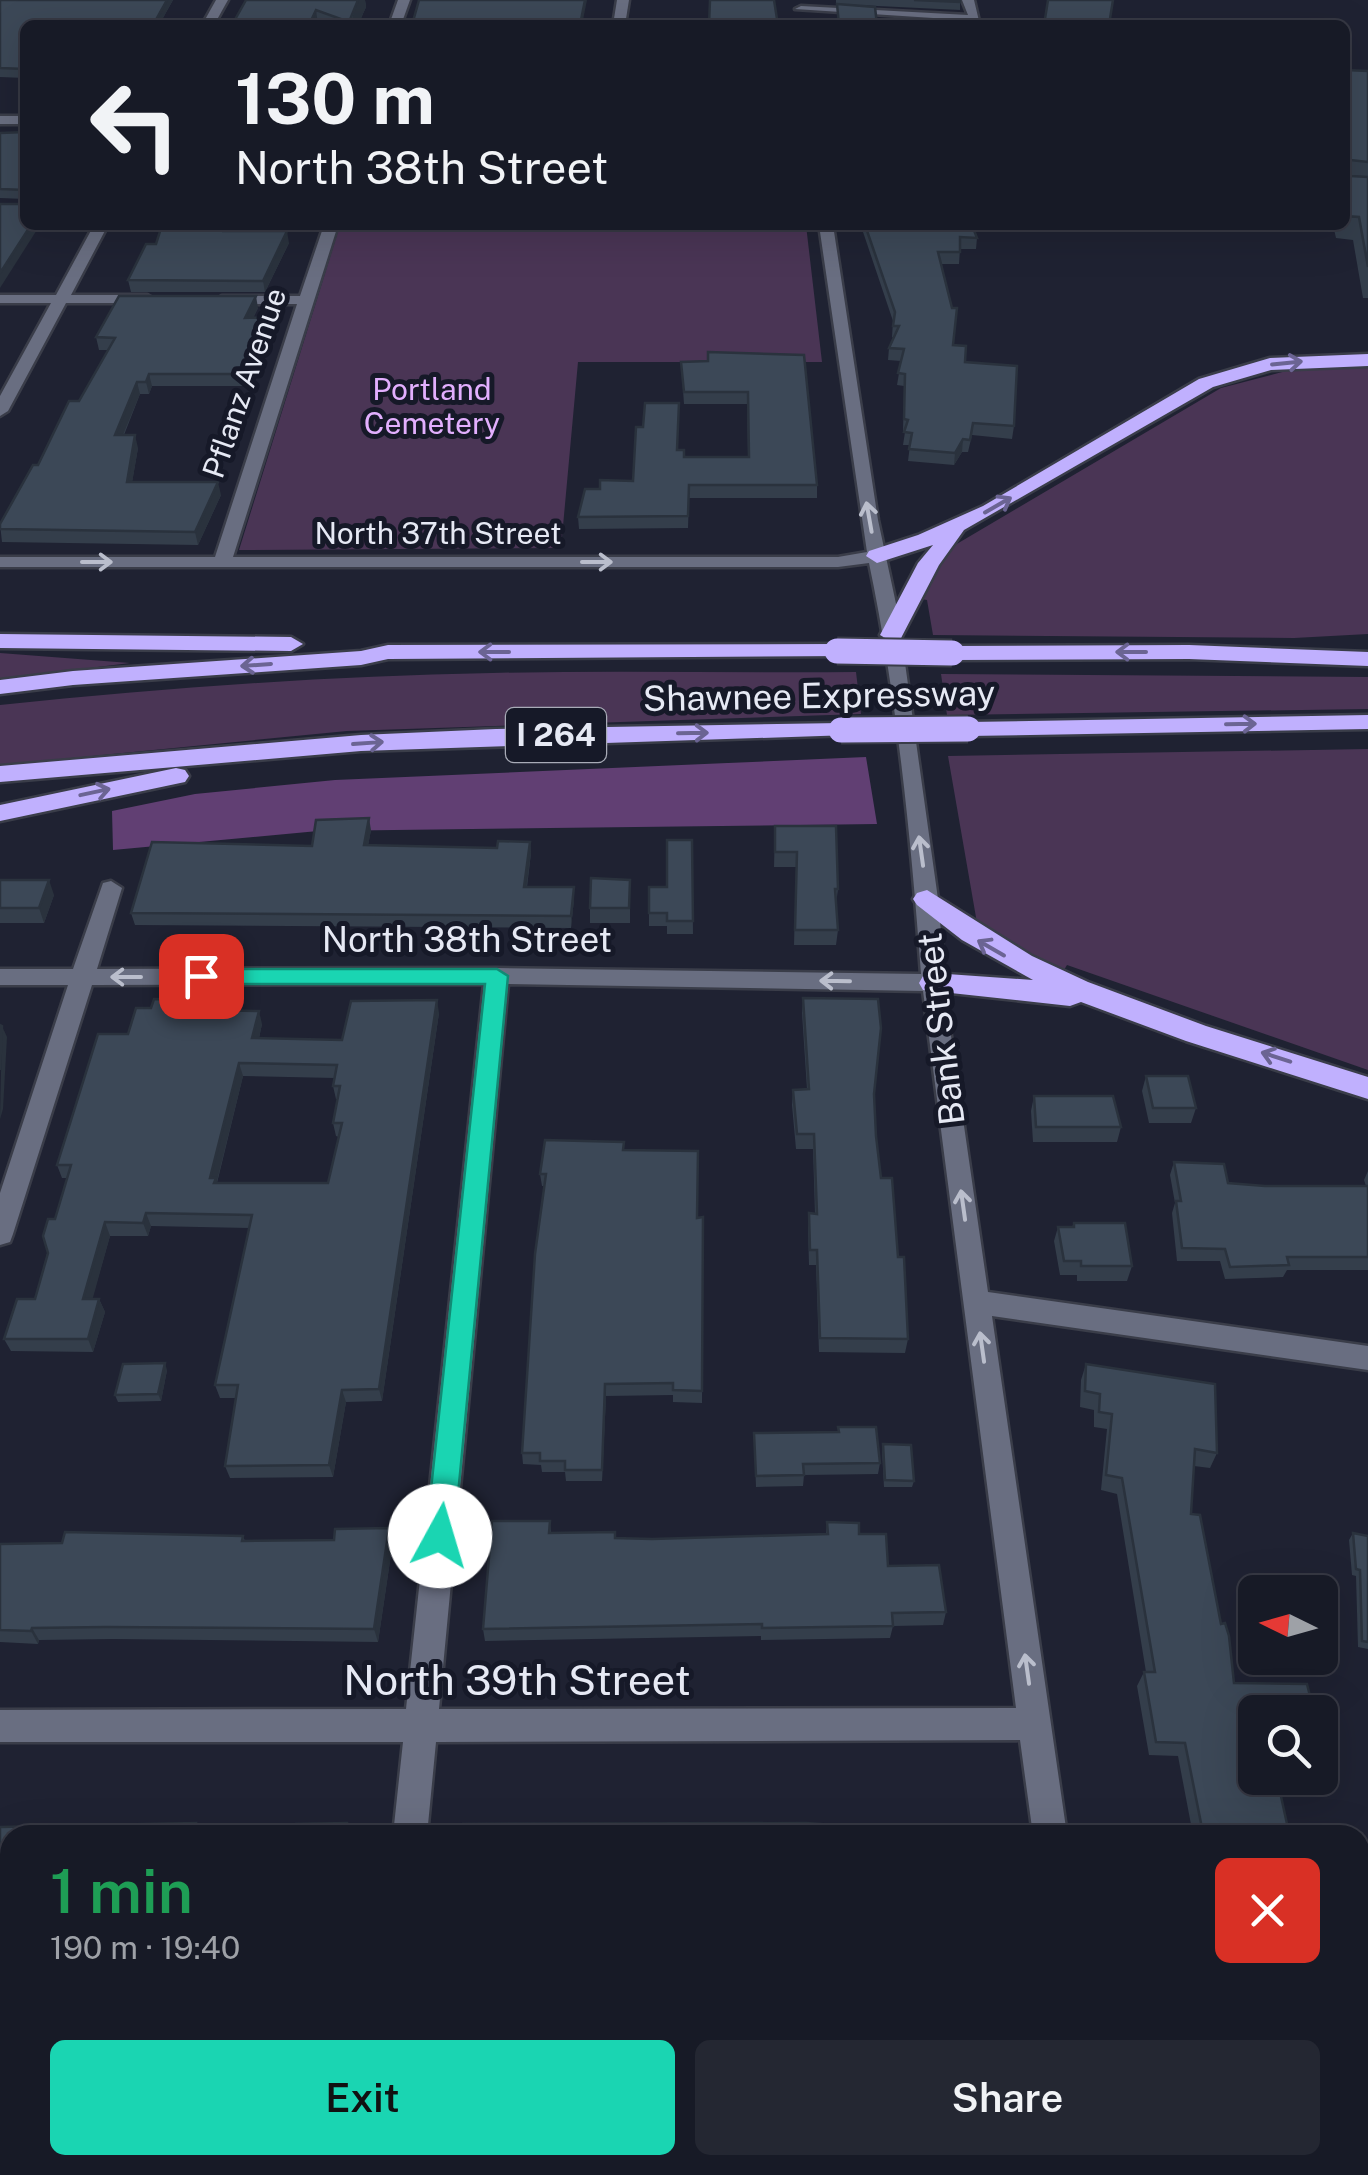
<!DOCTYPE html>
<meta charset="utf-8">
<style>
:root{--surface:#171a26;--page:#242732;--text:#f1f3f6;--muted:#9ea1a7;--line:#363843;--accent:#1ad5b2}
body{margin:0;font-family:"Public Sans",sans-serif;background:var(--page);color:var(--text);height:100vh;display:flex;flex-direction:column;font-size:38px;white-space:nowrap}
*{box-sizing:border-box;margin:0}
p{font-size:32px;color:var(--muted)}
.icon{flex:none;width:55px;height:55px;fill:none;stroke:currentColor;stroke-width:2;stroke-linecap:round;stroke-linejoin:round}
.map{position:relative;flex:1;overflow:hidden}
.panel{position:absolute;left:0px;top:1825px;width:1370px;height:350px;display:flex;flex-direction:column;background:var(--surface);border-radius:30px 30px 0 0;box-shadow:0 10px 40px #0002,0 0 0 2px var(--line)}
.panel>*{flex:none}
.banner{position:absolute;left:20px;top:20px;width:1330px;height:210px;border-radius:15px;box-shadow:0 10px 40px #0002,0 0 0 2px var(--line);background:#171a26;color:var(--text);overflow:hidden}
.needle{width:65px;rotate:275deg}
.controls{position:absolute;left:1238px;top:1575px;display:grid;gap:20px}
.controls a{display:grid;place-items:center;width:100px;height:100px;border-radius:15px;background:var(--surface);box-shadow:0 10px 40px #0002,0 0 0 2px var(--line);font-size:50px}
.pin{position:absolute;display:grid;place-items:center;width:85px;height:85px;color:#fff;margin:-42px;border-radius:20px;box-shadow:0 5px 15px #0006}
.me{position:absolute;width:110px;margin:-55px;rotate:6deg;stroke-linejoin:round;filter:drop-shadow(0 0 8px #0008)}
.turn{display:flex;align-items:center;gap:35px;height:210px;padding:0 50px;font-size:45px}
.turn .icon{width:130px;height:130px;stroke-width:2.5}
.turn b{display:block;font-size:70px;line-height:85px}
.round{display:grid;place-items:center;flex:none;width:105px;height:105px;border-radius:15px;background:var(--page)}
.summary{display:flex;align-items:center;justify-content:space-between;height:170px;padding:0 50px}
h1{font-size:60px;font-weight:600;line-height:75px;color:#1e9e55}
.button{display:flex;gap:20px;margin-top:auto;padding:20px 50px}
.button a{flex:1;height:115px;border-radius:15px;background:var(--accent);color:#111;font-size:40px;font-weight:600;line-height:115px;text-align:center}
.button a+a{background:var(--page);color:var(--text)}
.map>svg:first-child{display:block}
</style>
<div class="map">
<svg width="1368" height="2175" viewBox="0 0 1368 2175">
<rect width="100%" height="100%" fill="#1f2232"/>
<g fill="#4a3555">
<path d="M340,225H806L822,362H578L561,548L239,550Z"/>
<path d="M1324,368H1368V634L1294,638L933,635L927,600L921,599L925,585L955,545L1221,388L1286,371Z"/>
<path d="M0,653L130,663L0,679Z"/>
<path d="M856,672L861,714L347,731L0,765V705C164,688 327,676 492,673C613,670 734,673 856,672Z"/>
<path d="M941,674L1368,677V709L947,715Z"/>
<path d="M1368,749V1070L1067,965L1064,970L1036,960L977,923L948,756Z"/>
</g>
<path fill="#613f73" d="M866,757L877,824L318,831L113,850L112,811L195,794L335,780Z"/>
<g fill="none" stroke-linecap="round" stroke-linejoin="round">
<g stroke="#3a3d49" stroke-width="5">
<g id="minor">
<path d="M216,0H228L214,25H202Z"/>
<path d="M398,0H410L401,25H389Z"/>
<path d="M617,0H629L625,25H613Z"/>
<path d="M962,0H974L979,21L795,9L801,6L968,15Z"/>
<rect x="0" y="116" width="25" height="8"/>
<path d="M94,225H108L71,295H147L154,299L147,303H66L8,411L0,416V396L51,303H0V295H56Z"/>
<path d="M324,225H338L233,557H838L867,552L819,225H833L878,520L898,613L938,899L949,1022L988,1292L1368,1346V1370L992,1316L1067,1835H1033L1020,1740L436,1742L427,1835H393L403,1742H0V1710L406,1709L484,984L92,985L13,1234L10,1242L0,1245V1193L68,985H0V969H73L103,883L111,881L122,888L97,969L497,968L921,974C911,838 897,697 869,563L838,567H0V557H215L297,304H222L215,300L222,296H300ZM508,984L923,991L1016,1708L439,1709Z"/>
<path d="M358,2165H396L395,2175H357Z"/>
<path d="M1076,2165H1114L1116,2175H1078Z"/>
</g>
</g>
<g stroke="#3a3d49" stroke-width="5">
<g id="highway">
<path d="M1368,354V366L1271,370L1213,387L964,530L939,565L900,640L892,642L880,635L918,563L933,545L877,563L866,556L869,551L918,535L983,506L1199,379L1270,358Z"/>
<path d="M0,634L291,637L303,644L291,651L0,648Z"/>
<path d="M837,644L849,651L845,656L388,659L361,665L73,685L0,694V680L73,671L361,651L388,645Z"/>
<path d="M1189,645L1368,652V666L1189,659L952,660L940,653L952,646Z"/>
<path d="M1368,715V729L968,736L956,729L968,722Z"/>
<path d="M841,723L853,730L850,735L361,751L0,782V766L361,735L496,729Z"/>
<path d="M176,768L185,770L189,776L185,782L0,821V805Z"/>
<path d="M927,890L1032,956L1088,982L1206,1026L1368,1077V1099L1186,1041L1081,1002L1070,1006L923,990L919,983L923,976L933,973L1033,980L962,940L917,905L913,899L917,893Z"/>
</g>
</g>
<use href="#minor" fill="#696e81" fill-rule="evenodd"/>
<use href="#highway" fill="#c0b0fe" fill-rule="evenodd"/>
<g stroke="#3a3d49" stroke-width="29" stroke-linecap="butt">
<g id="highway-bridge">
<path d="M837,651L952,653"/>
<path d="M841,730L968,729"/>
</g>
</g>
<use href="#highway-bridge" stroke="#c0b0fe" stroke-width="25"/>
</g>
<g fill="#343e4b" fill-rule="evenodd">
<path d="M0,0H173L159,25H25V78L0,77Z"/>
<path d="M246,0H365L366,7L358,25H232Z"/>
<path d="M836,0H960V10L836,4Z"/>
<path d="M1345,70L1368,71V298H1363L1353,240L1336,238L1333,225H1345Z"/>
<path d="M25,132V199L0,198V133Z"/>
<path d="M162,225H234L231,231L289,243L265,292H131L128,280L156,244Z"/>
<path d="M862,225H972L977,238L976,249H960L959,264H941L953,345L1014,426L1012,439L972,435L968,452H962L954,465L908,461L910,445H903L905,432L903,431L904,386L897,385L901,361L888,360L889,348L894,338L892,337L893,321L862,229Z"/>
<path d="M258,308L253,318L274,317L276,330L249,386H152L149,394H140L124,435L138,448L132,482L221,495L198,545L2,542L0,524L79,401L108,350H99L96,337Z"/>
<path d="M804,355L817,485V498H689L688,528L579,529L578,517L600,489L633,481L684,457H748L747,404H684L681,362Z"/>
<path d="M775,826L838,889L836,904L838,930L836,945H794L796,867H774Z"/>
<path d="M371,830L368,845L497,848L530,842L531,853L527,887L574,899L571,928L135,925L131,913L312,846Z"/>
<path d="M692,840L693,934H667V926H649V887H667Z"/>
<path d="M0,880L54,895L44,923H0Z"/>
<path d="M630,880V923H590V908Z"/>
<path d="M803,998L874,1094L876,1136L881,1178L898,1257L908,1339L905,1353L819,1352L816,1265H809L808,1228L809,1213L815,1214L813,1149H796L792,1105L793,1090L807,1089L802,1013Z"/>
<path d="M190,1000L191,1006L211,1007L212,1010L262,1024L259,1038L342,1040L439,1013L382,1401L346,1402L333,1477L230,1478L225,1466L236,1398H220L215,1385L249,1228L151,1226L148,1236H110L92,1299H99L105,1312L93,1352L11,1351L4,1339L35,1299L67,1178H62L57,1165L128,1034L151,1008ZM243,1076L335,1078L333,1086L336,1099H338L333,1123L336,1136L339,1137L328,1183H217Z"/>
<path d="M1146,1076L1196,1108L1191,1123H1149L1142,1091Z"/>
<path d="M1034,1096L1121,1127L1117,1142H1033L1031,1111Z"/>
<path d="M624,1150L697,1218L703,1217L702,1403L673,1402V1395L606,1396L602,1481H566L565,1472H542L541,1465L523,1464L522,1453L545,1186H542L540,1174Z"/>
<path d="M1174,1162L1228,1183L1265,1186H1366L1364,1180L1368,1171V1270H1287L1283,1277L1225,1279L1220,1261H1177L1172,1213L1175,1203L1170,1175Z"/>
<path d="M1074,1223L1132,1266L1127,1281H1077V1275H1060L1054,1241L1058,1227H1072Z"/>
<path d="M1086,1364L1217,1453L1210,1468L1194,1466L1191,1514L1221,1624L1234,1683L1255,1712L1289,1833L1287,1835H1193L1178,1756L1149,1755L1137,1686L1144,1672H1146L1117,1494L1101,1490L1107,1429L1094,1427V1410L1080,1407L1081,1380Z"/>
<path d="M167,1370L161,1401L118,1402L115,1395Z"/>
<path d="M838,1427L880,1463L878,1474L804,1475L803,1486L756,1487L754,1433L838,1432Z"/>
<path d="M883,1444L914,1481L912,1487H884L882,1451Z"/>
<path d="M550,1521L551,1533L615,1538L652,1539L826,1534L827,1522L859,1534L888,1566L946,1612L943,1625L893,1626L890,1638L761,1640V1636L485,1641L483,1629Z"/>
<path d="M389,1528L393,1541L378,1642L113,1639L39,1640L38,1644L0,1642V1544L243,1536L245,1541L334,1540Z"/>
<path d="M1353,1533L1368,1536V1649L1358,1647L1356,1576L1352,1575L1349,1540Z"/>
<path d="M0,1827L199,1828L351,1835H10L4,2061H10V2125H3L0,2123Z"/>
<path d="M1360,1944H1368V1983H1361L1360,1979Z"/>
<path d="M1236,2165H1319L1321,2175H1238Z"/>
</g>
<g fill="#2a323d">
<path d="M167,0H173L159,25H153Z"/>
<path d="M358,0H365L366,7L358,25H350Z"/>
<path d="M585,0H587L582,25H580Z"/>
<path d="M316,10L318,25H309Z"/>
<path d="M31,225H40L0,288V273Z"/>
<path d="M227,225H234L226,242L224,231Z"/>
<path d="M287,231L289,243L265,292L263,281Z"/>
<path d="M256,296L258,308L247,330L245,318Z"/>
<path d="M274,317L276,330L249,386L247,374Z"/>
<path d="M149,374L152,386L149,394L146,382Z"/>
<path d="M137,382L140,394L118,447L115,435Z"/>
<path d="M135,435L138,448L130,495L127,482Z"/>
<path d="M963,439L962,452L954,465L955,453Z"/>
<path d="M218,482L221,495L198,545L195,532Z"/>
<path d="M369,818L371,830L366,857L364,845Z"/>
<path d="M530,842L531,853L525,898L524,887Z"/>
<path d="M49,880L54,895L44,923L39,908Z"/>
<path d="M574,887V899L571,928V916Z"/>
<path d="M437,1000L439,1013L382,1401L379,1389Z"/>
<path d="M259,1011L262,1024L256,1051L252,1038Z"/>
<path d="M2,1026L7,1037L3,1109L0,1119Z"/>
<path d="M239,1063L243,1076L217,1181L220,1191L210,1178Z"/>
<path d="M146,1213L151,1226L148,1236L143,1223Z"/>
<path d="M105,1222L110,1236L89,1312L83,1299Z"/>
<path d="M99,1299L105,1312L93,1352L88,1339Z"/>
<path d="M165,1363L167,1370L161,1401L158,1394Z"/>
<path d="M605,1384L606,1396L602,1481V1470Z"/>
<path d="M342,1390L346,1402L333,1477L329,1465Z"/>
<path d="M389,1528L393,1541L378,1642L374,1629Z"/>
<path d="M32,1628L39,1640L38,1644L31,1631Z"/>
<path d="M10,1979V2031L2,2069L0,2068V2025Z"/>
</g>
<g fill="#3c4857" stroke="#2a323d" stroke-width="2.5" fill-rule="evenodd">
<path d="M0,0H167L153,25H25V69L0,68Z"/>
<path d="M246,0H358L349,22L316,10L309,25H232Z"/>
<path d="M419,0H585L580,25H412Z"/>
<path d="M710,0H774L778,25H709Z"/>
<path d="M914,0H960V2Z"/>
<path d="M1048,0H1113L1109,25H1044Z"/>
<path d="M837,4L875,7L877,25H839Z"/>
<path d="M1345,70L1368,71V162L1351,160L1347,172L1351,176L1368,177V267L1359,217L1345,216Z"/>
<path d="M25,132V190L0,189V133Z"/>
<path d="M25,201V225H31L0,273V204H22Z"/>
<path d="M162,225H227L224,231H287L263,281L128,280L146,244H156Z"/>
<path d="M865,225H972L977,238L960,237V252H938L952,308H957L953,345L966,346L965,362L1017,366L1014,426L973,423L970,440L963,439L955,453L909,449L912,433L904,432L908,420L904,419L905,374L898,373L904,349L889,348L899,326H893L895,312Z"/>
<path d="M119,296H256L245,318L274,317L247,374H149L146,382H137L115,435H135L127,482H218L195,532L0,529V524L33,465H38L69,401H79L115,338L96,337Z"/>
<path d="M708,352L804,355L817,485H689L688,516L578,517L585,489H600V480L633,481L636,427H643L645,403H679L677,450H684V457H749L748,392H684L681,362L708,361Z"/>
<path d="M369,818L364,845L497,848L498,841L530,842L524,887H574L571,916L131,913L152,842L312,846L316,820Z"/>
<path d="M775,826H836L838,889H835L838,930H795L797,852H775Z"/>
<path d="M667,840H692L693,921H667V913H649V887H667Z"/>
<path d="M591,878L630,880L629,908H590Z"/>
<path d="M0,880H49L39,908H0Z"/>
<path d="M803,998L878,999L881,1028L874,1094L876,1136L881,1178H892L898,1257H904L908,1339L820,1338L817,1250H810L809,1213L817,1214L814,1134H797L793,1090L809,1089Z"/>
<path d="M154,999L190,1000L188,1006L211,1007L210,1010L259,1011L252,1038L342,1040L351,1001L437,1000L379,1389L342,1390L329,1465L225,1466L238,1385H215L252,1215L146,1213L143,1223L105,1222L83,1299H99L88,1339H4L17,1299H35L48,1253L43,1236L48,1219H55L71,1165H57L98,1034H128L136,1008H151ZM239,1063L337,1065L333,1086H340L333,1123H342L328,1183H214L216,1178H210Z"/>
<path d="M0,1025L2,1026L0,1070Z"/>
<path d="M1146,1076H1188L1196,1108H1153Z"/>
<path d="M1034,1096H1113L1121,1127H1036Z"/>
<path d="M545,1140L624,1142L623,1150L698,1151L697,1218L703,1217L702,1391L673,1390V1383L605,1384L602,1470H565V1461H540V1453H522L535,1254L546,1174H540Z"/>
<path d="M1174,1162L1224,1164L1228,1183L1265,1186H1368V1257H1287L1289,1265L1230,1267L1225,1249L1182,1248L1176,1201H1181Z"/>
<path d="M1074,1223H1125L1132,1266H1081V1261H1064L1058,1227H1074Z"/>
<path d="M165,1363L158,1394L115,1395L123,1364Z"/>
<path d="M1086,1364L1215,1384L1217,1453L1195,1449L1191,1514L1200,1515L1221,1624L1225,1623L1229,1636L1234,1683L1307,1684L1314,1712H1255V1778H1277L1289,1833H1203L1185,1743L1156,1742L1144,1672H1155L1122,1478L1106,1475L1112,1414L1099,1412L1100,1394L1085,1391Z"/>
<path d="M838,1427H876L880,1463L803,1464L804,1475L756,1476L754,1433L839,1432Z"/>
<path d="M883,1444L911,1445L914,1481L885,1480Z"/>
<path d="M492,1521H550L549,1533L615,1532V1538L652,1539L828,1534L827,1522L859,1523V1534H886L888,1566L939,1565L946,1612L892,1613L893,1626L762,1628V1624L483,1629Z"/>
<path d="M389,1528L374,1629L106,1627L32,1628L31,1631L0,1630V1544L62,1543L65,1532L243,1536L242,1541L334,1540L335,1529Z"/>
<path d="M1353,1533L1368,1536V1642L1362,1641L1360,1570L1356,1569Z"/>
<path d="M196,1823L195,1828L295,1827L296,1824L347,1823L346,1835H10V1979L0,2025V1827Z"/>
<path d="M806,1823L918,1831L971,1826L972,1835H462L463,1824Z"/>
<path d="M1360,1944H1368V1978H1366L1360,1954Z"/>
<rect x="0" y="2061" width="10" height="56"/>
<path d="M1245,2165H1319L1321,2175H1248Z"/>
</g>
<defs><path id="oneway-shaft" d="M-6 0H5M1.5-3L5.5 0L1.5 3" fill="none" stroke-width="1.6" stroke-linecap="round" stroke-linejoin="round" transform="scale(2.5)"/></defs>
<g stroke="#6b6493">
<use href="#oneway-shaft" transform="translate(1287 363) rotate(-6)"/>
<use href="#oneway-shaft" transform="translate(998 505) rotate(-30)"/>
<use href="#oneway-shaft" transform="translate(494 652) rotate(180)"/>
<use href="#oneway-shaft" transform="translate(1131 652) rotate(180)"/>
<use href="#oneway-shaft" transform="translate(256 665) rotate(176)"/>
<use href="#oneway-shaft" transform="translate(1241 724) rotate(-1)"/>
<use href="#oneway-shaft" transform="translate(693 733) rotate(-1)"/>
<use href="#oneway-shaft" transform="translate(368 743) rotate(-4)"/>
<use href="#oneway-shaft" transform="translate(95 792) rotate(-12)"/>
<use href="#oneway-shaft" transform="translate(991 948) rotate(-150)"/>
<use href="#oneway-shaft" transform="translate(1276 1057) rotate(-162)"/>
</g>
<g stroke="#babecc">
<use href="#oneway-shaft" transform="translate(869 517) rotate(-100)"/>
<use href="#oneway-shaft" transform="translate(97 562)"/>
<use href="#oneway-shaft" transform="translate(597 562)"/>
<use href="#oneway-shaft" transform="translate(921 851) rotate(-98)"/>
<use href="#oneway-shaft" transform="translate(126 977) rotate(180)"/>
<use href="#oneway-shaft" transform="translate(835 981) rotate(-179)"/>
<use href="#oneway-shaft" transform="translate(963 1205) rotate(-98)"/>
<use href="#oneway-shaft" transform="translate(982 1347) rotate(-98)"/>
<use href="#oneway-shaft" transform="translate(1027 1669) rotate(-98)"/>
</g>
<path fill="#1ad5b2" stroke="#118a74" stroke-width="2.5" d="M201,969H497L508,976L454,1536L450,1546L440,1549L430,1546L426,1536L485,984H201L190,976Z"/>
<g text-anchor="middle" stroke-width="10" stroke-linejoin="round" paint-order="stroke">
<g font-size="30" fill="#e6e9f4" stroke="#161928">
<text transform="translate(245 383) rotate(-71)" y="10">Pflanz Avenue</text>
<text x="438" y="544">North 37th Street</text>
</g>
<g font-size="30" fill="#e2affe" stroke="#161928">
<text x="432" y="400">Portland<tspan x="432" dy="34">Cemetery</tspan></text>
</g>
<rect fill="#161928" stroke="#a8abb7" stroke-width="2.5" x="506" y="708" width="100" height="54" rx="8"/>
<g font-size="32" font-weight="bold" fill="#e6e9f4">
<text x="556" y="746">I 264</text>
</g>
<g font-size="35" fill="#e6e9f4" stroke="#161928">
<text transform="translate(819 696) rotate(-1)" y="12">Shawnee Expressway</text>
<text x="467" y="952">North 38th Street</text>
<text transform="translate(941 1029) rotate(-97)" y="12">Bank Street</text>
</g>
<g font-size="42" fill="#e6e9f4" stroke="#161928">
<text x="517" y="1695">North 39th Street</text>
</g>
</g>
</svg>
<div class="controls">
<a><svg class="needle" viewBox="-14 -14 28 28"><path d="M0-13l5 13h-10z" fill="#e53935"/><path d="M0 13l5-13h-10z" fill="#9ea1a7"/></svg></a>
<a><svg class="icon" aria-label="search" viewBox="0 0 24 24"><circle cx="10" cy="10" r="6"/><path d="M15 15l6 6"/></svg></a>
</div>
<div class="pin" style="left:201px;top:976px;background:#d93025"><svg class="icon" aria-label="arrive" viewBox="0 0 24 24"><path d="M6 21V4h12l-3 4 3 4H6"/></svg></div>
<svg class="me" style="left:440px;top:1536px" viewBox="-20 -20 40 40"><circle r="19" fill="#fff"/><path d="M0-13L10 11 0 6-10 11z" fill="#1ad5b2"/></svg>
<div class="banner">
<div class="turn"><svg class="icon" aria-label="left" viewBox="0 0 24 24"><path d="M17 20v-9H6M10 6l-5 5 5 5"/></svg><div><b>130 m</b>North 38th Street</div></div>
</div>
<section class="panel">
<div class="summary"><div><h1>1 min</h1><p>190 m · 19:40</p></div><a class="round" style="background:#d93025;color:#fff"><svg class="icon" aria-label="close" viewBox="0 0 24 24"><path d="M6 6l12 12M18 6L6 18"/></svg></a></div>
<div class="button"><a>Exit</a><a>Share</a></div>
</section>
</div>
